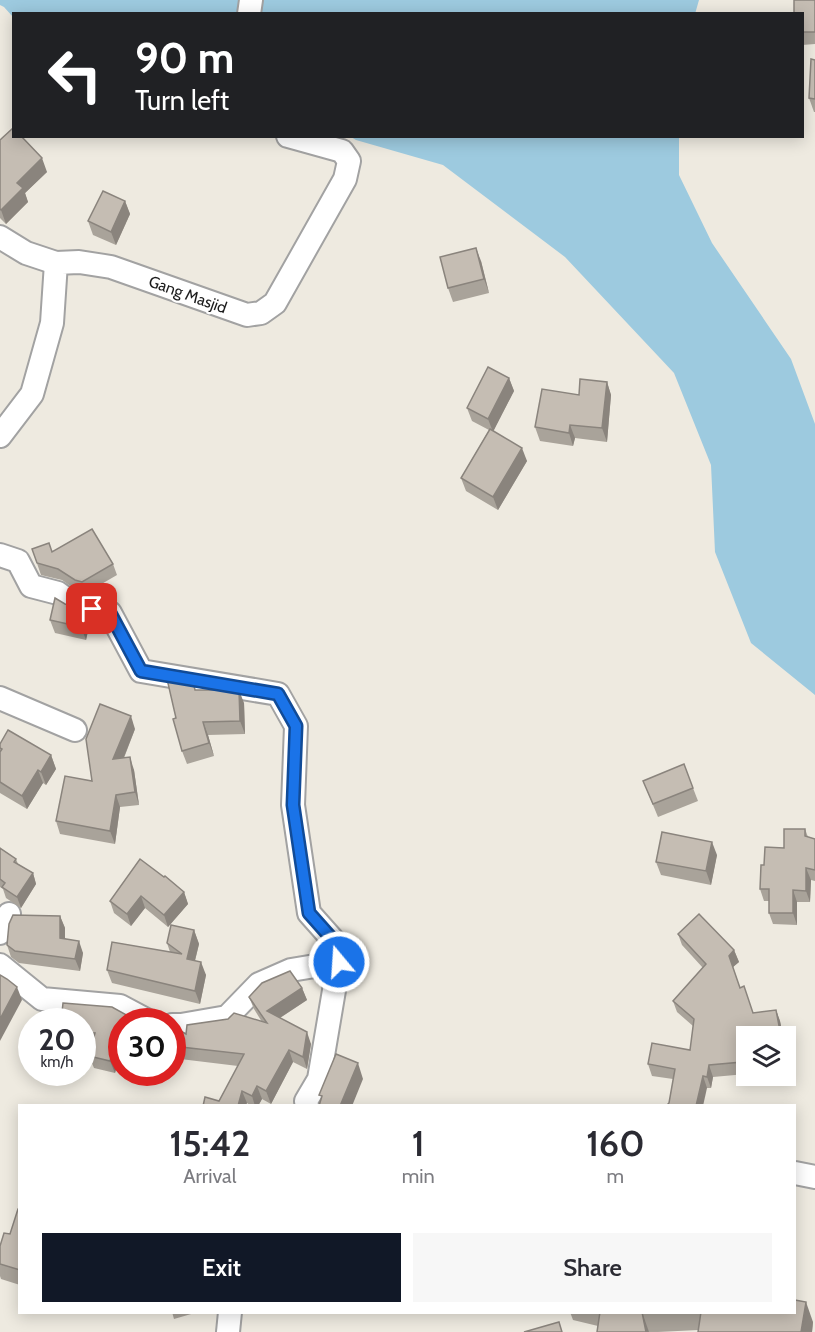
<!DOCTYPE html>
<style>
:root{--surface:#fff;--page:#f7f7f7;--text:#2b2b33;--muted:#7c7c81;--accent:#111827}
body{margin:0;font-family:Cabin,sans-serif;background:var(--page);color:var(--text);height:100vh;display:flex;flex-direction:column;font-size:22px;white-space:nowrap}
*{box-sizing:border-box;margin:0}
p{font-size:20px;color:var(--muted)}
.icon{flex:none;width:33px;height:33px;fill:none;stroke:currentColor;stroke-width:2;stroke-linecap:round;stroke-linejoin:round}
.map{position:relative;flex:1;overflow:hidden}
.side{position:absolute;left:18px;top:1104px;width:778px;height:210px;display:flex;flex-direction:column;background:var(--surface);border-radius:0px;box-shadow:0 3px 15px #0003}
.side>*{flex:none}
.top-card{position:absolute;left:12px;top:12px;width:792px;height:126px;border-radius:0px;box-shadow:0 3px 15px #0003;background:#202124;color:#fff;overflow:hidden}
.controls{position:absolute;left:736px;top:1026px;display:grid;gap:12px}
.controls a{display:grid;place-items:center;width:60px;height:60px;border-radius:0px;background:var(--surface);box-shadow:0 3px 15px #0003;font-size:30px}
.speed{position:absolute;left:18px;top:1008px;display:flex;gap:12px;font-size:30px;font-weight:700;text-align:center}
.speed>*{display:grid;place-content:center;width:78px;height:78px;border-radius:50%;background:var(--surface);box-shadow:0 3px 15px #0003;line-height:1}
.speed small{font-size:15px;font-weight:400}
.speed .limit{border:9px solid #d22;background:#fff;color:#111}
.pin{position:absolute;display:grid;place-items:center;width:51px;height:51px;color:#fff;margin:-26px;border-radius:12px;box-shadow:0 3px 9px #0006}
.me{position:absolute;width:66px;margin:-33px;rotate:342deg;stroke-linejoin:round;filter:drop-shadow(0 0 4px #0008)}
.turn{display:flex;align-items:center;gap:21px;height:126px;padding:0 24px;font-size:27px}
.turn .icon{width:78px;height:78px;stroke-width:2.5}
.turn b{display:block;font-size:42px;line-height:51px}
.eta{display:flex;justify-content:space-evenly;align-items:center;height:102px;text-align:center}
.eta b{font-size:36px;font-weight:600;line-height:42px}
.primary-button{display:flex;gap:12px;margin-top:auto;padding:12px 24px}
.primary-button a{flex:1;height:69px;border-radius:0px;background:var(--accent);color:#fff;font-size:24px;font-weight:600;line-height:69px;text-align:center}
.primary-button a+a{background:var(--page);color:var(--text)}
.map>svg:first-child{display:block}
</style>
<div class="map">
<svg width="815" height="1332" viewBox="0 0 815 1332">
<rect width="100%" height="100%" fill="#eeeae0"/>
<g fill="#9dcadf">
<path d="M0,0H699L695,14H14L13,17L4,7L0,5Z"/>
<path d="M351,137H679V175L712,243L791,359L815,424V695L751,643L715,552L711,465L674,373L565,257L443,165L356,140Z"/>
</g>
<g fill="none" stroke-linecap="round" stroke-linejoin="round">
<g stroke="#a2a2a2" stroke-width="26">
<g id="minor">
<path d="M249,14L251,0"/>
<path d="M0,237L26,253L56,263"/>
<path d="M0,436L32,394L52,323L56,263L79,262L111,267L247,315L261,313L275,303L345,179L349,161L342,151L288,136"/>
<path d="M0,555L18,561L31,586L58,593L73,604L110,613L141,671L278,694L296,726L293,805L309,913L341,949L319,1079L306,1101L307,1106"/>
<path d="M0,698L75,730"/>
<path d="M0,933L9,914"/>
<path d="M0,965L42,999L120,1006L150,1022"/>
<path d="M172,1025H181L227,1017L259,984L291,970L339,962"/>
<path d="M795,1173L815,1177"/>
<path d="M228,1332L230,1312"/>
</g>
</g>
<use href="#minor" stroke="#fff" stroke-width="22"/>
</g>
<g fill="#a9a39a">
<path d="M815,0V44L802,45V14Z"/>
<path d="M815,60V112H814L809,98Z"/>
<path d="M0,140L47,172L25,193L28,202L6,224L0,218Z"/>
<path d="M125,201L130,214L116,245L93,235L88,221Z"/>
<path d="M481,261L489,293L453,302L448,288Z"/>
<path d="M509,378L514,391L493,431L527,461L498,510L466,491L461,478L489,430L472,421L467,408Z"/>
<path d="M607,382L611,395L607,442L575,438L573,446L540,441L535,427L579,395Z"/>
<path d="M32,549L113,564L117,575L86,593L79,592L62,580L41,575Z"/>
<path d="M65,604L85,609L90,622L86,640L55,633L50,620Z"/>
<path d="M197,690L244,703L245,734L208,735L214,756L187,764L182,751L176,718Z"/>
<path d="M135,729L124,758L134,770L139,805L120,807L115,844L60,834L56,821L92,781Z"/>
<path d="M0,744L51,755L56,769L46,785L43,783L27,809L0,793Z"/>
<path d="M643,781L693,788L698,801L658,817Z"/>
<path d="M805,829L808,837L815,839V881L811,880L810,902H797V925L773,924L769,913V901H764L760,889L764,865Z"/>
<path d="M0,848L16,859L18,864L33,873L36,884L21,908L6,898L3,889L0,887Z"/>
<path d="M717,855L711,885L661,875L656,862Z"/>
<path d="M164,877L184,892L188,904L168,927L145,908L131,926L114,913L110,901Z"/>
<path d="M60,916L65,928V938L83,953L80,971L19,963L11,957L7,945Z"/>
<path d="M194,930L199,944L195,961L206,975L200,1004L112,983L107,970L170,952L167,943Z"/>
<path d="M678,934L734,950L739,962L733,967L740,988L753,1013L776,1010L780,1021L783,1036H747V1055L744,1056L746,1074L713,1077L711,1088H707L669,1103L673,1079L652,1076L648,1064L690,1050L693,1026L677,1012L673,1001L703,968L682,945Z"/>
<path d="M302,988L307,1000L280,1018L311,1044L307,1069L293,1062L271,1104L262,1099L258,1106H251L247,1103L219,1101L238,1066L172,1058V1026L186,1034L262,1022L254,1009L249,997Z"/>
<path d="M82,1022H122V1047L115,1073L94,1068L89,1056L92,1045L82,1044Z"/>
<path d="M20,1209V1285L1,1279L0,1276V1246L10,1234Z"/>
<path d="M172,1312H198L174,1319Z"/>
<path d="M570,1312H795L813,1322L812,1332H698V1330L658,1332H597L598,1326L573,1320Z"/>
</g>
<g fill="#8a847d">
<path d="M42,158L47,172L25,193L28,202L6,224L1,210L17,183Z"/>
<path d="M125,201L130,214L116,245L111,232Z"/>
<path d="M476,248L481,261L489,293L484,279Z"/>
<path d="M509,378L514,391L493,432L488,419Z"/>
<path d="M607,382L611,395L607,442L602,428Z"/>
<path d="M570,425L575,438L573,446L569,433Z"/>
<path d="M522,448L527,461L498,510L493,497Z"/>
<path d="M85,609L90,622L86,640L81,627Z"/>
<path d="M239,690L244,703L245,734L240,721Z"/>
<path d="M131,716L135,729L118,772L113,759Z"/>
<path d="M203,722L208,735L214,756L209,743Z"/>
<path d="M51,755L56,769L46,785L41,772Z"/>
<path d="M130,757L134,770L139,805L135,792Z"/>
<path d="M38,770L43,783L27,809L22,796Z"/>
<path d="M116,795L120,807L115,844L110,831Z"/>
<path d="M712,842L717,855L711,885L706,871Z"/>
<path d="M806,868L811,880L810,902L806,891Z"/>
<path d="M33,873L36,884L21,908L17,897Z"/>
<path d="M793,890L797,902V925L793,913Z"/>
<path d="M184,892L188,904L168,927L164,915Z"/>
<path d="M141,896L145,908L131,926L127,914Z"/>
<path d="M60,916L65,928V950L60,938Z"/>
<path d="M194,930L199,944L192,972L187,959Z"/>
<path d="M79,941L83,953L80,971L75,959Z"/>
<path d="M734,950L739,962L733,967L729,956Z"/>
<path d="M201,962L206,975L200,1004L195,991Z"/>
<path d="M17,987L22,1000L0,1041V1019Z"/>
<path d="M302,988L307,1000L272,1023L267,1011Z"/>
<path d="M776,1010L780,1021L783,1036H781Z"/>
<path d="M118,1032L122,1042V1047L115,1073L110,1061Z"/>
<path d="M307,1032L311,1044L307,1069L303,1057Z"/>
<path d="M740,1044L744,1056L746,1074L742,1062Z"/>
<path d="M289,1050L293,1062L271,1104L266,1091Z"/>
<path d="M358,1063L363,1079L352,1106H340Z"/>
<path d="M709,1065L713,1077L711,1088L707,1077Z"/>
<path d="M703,1076L707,1088L703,1106H696Z"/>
<path d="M257,1086L262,1099L258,1106H255L252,1096Z"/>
<path d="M242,1091L247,1103L246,1106H238Z"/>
<path d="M806,1302L813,1322L812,1332H801Z"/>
<path d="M642,1312L649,1332H646Z"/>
</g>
<g fill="#c5bdb3" stroke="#8a847d" stroke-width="1.5">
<path d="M794,0H815V32H802V14H794Z"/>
<path d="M811,59L815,60V99L809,98Z"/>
<path d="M13,128L14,136H21L42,158L17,183L23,188L1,210L0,209V140Z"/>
<path d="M103,191L125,201L111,232L88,221Z"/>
<path d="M476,248L484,279L448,288L440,257Z"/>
<path d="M488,367L509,378L488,419L467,408Z"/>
<path d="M580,379L607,382L602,428L570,425L569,433L535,427L542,389L579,395Z"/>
<path d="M490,429L522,448L493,497L461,478Z"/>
<path d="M92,529L113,564L82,582L75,580L58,569L37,563L32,549L49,543L52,552Z"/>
<path d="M55,598L65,604L85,609L81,627L50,620Z"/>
<path d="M174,678L193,681L195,690H239L240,721L203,722L209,743L182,751L173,719L176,718L167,679Z"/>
<path d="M100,704L131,716L113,759L130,757L135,792L116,795L110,831L56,821L65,776L92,781L86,739Z"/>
<path d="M8,730L51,755L41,772L38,770L22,796L0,782V752L2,749L0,748V744Z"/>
<path d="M684,764L693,788L653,804L643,781Z"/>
<path d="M784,829H805V836L815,839V870L806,868V891L793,890V913H769V889H760L761,865H764L765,847L784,848Z"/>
<path d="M662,832L712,842L706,871L656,862Z"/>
<path d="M0,848L16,859L14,862L33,873L17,897L2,887L5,883L0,879Z"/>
<path d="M140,859L164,877L165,876L184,892L164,915L141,896L127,914L110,901Z"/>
<path d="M699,914L734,950L729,956L740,988L744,986L753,1013L776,1010L781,1036H747V1043L740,1044L742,1062L709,1065L707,1077L703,1076L696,1106H666L669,1103L675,1069L648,1064L652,1043L690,1050L694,1019L673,1001L706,964L678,934Z"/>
<path d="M13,915L60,916V938L79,941L75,959L15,951L7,945L9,924Z"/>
<path d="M171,925L194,930L187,959L201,962L195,991L107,970L112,942L182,954L167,943Z"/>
<path d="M290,971L302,988L267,1011L307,1032L303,1057L289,1050L266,1091L257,1086L252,1096L242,1091L238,1106H203L205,1097L219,1101L244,1054L172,1046V1026L186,1034L187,1025L228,1019L234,1013L267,1023L249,997L262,983Z"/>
<path d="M0,975L7,979L17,987L0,1019Z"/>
<path d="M63,1003L112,1007L139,1022H122V1034L118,1032L110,1061L89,1056L95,1033L82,1032V1022H61Z"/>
<path d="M155,1018L158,1022H150Z"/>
<path d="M336,1054L358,1063L340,1106H319L322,1096L319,1095Z"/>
<path d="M18,1209H20V1270L0,1264V1246L4,1233L10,1234Z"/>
<path d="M795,1300L806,1302L801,1332H698L701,1312H795Z"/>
<path d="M600,1312H642L646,1332H597Z"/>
<path d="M559,1322L562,1332H524Z"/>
</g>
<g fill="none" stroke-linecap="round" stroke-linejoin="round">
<g stroke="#114b97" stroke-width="15">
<path id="route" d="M92,609L110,613L141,671L278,694L296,726L293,805L309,913L341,949L339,962"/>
</g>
<use href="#route" stroke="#1a73e8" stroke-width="10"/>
</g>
<g text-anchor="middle" stroke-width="4.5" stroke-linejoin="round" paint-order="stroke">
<g font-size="16" fill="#1b1b1b" stroke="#fff">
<text transform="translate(188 294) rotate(20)" y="6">Gang Masjid</text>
</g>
</g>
</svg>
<div class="controls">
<a><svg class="icon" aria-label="layers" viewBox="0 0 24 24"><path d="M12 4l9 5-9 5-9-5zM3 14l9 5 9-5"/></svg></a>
</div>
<div class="speed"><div>20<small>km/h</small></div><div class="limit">30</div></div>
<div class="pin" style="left:92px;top:609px;background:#d93025"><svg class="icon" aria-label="arrive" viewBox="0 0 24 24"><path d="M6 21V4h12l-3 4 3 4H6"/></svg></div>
<svg class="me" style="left:339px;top:962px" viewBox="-20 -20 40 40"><circle r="17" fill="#1a73e8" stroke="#fff" stroke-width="3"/><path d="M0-11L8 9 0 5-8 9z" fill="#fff"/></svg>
<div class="top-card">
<div class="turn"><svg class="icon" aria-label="left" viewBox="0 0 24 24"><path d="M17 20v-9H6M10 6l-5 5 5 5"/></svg><div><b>90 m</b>Turn left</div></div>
</div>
<section class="side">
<div class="eta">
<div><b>15:42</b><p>Arrival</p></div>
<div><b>1</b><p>min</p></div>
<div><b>160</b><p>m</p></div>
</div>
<div class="primary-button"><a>Exit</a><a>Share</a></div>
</section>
</div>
